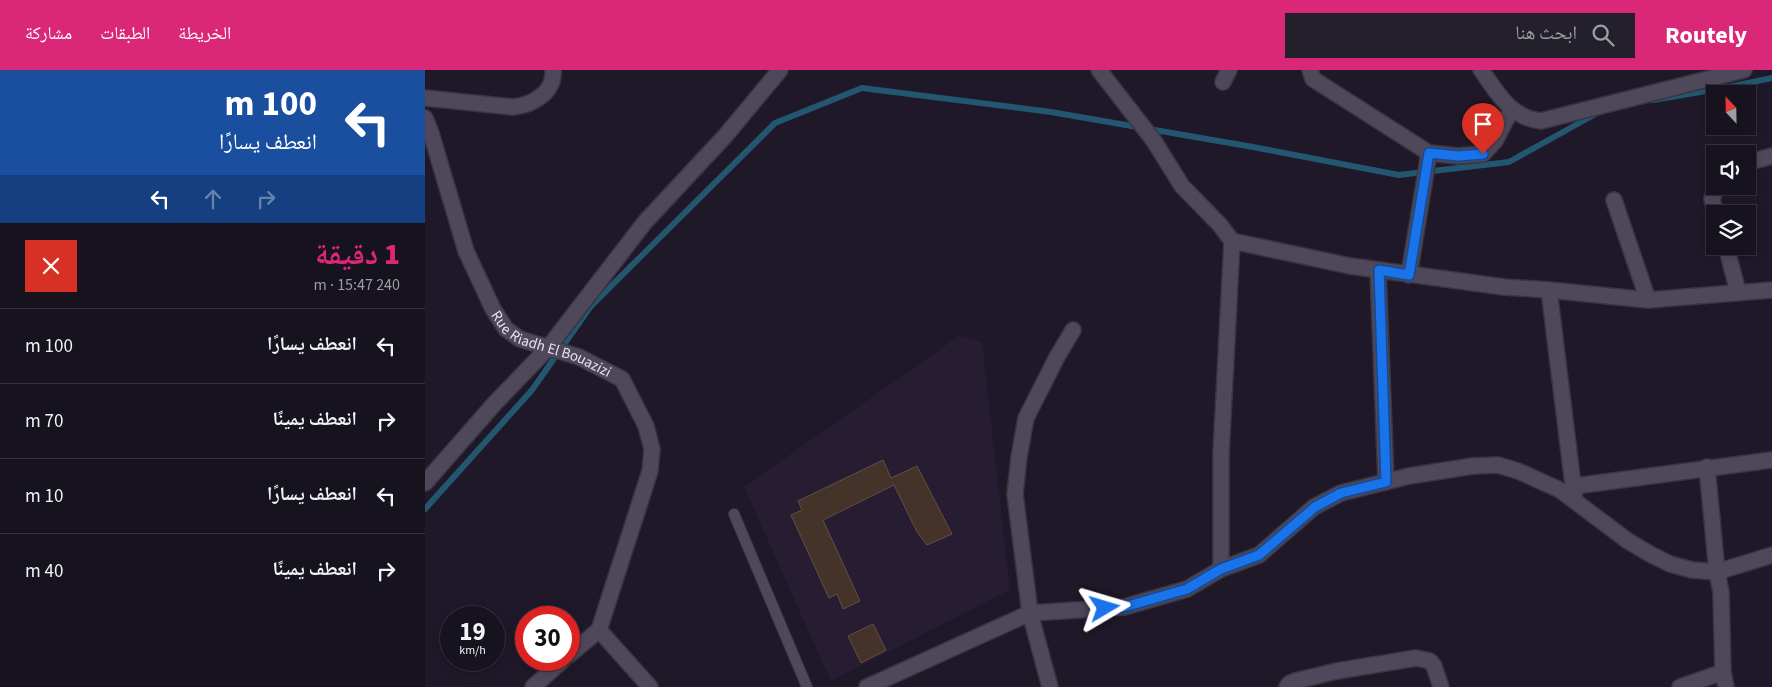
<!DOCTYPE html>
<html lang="ar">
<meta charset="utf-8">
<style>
:root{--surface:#16121e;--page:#23202b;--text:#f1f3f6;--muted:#9e9ea4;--line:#35323c;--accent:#db2777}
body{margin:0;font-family:"Source Sans 3","Noto Naskh Arabic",sans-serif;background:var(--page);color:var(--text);direction:rtl;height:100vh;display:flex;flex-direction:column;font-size:19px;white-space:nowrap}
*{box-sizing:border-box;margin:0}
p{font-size:16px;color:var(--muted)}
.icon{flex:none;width:28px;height:28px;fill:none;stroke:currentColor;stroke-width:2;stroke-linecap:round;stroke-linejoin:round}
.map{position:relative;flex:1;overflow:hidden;direction:ltr}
.panel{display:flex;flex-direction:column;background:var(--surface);width:425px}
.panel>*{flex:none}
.top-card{background:#1a4fa0;color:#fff;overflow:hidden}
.needle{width:32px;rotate:338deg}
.buttons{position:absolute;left:1281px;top:15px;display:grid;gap:10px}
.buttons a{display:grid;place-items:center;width:50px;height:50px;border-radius:0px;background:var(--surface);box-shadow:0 2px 8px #0003,0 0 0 1px var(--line);font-size:25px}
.speed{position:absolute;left:15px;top:536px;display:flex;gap:10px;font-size:25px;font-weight:700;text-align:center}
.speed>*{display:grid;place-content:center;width:65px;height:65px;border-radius:50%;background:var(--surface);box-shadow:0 2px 8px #0003,0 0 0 1px var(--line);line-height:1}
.speed small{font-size:12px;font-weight:400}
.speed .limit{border:8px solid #d22;background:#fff;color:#111}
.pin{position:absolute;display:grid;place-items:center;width:42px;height:42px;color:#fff;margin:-51px -21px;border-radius:50% 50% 50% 0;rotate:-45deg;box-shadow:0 0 5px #0007}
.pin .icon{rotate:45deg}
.me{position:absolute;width:55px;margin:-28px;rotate:83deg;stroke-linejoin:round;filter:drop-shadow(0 0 4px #0008)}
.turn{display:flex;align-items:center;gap:18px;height:105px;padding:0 25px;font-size:22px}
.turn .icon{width:65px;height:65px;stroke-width:2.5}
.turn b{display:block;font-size:35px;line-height:42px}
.lanes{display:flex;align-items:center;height:48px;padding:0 25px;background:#0003;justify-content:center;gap:25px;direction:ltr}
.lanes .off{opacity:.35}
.round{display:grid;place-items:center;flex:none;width:52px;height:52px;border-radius:0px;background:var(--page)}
.head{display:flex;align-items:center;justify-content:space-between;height:85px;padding:0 25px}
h1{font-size:30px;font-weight:800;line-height:38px;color:var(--accent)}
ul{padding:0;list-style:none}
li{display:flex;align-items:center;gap:15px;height:75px;padding:0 25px;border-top:1px solid var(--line)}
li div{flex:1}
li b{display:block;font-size:19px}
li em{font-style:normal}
header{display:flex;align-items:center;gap:30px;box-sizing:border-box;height:70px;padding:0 25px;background:var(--accent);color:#fff}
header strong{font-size:24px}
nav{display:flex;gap:28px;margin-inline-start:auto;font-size:18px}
.search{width:350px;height:45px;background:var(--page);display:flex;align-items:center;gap:12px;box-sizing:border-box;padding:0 18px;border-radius:0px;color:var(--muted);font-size:19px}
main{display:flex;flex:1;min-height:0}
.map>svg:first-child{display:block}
</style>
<header>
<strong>Routely</strong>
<div class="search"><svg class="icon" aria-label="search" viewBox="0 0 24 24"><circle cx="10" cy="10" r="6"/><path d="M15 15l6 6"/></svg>ابحث هنا</div>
<nav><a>الخريطة</a><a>الطبقات</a><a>مشاركة</a></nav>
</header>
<main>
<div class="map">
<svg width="1347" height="617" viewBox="0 0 1347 617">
<rect width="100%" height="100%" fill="#1e1828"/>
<path fill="#261d33" d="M534,266L557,272L585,520L406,611L319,417Z"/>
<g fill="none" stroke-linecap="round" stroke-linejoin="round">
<g stroke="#22576f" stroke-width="6">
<path d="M1228,30L1299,18L1347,8"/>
<path d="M0,439L107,320L166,236L350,53L437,18L626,42L828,77L974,105L1084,92L1174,42"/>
</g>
</g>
<g fill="#453228" stroke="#634f44">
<path d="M458,390L466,408L492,396L527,464L502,475L492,462L469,415L398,450L435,531L418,539L412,524L404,528L366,445L377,440L373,431Z"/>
<path d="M448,554L461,580L436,593L423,566Z"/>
</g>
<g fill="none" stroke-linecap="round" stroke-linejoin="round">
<g stroke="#393541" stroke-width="12">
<path id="service" d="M309,444L382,617"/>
</g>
<g stroke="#393541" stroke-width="18">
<g id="minor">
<path d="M674,0L729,71L757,116L795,155L807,171L925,196L1079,217L1124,220"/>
<path d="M885,0L888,9L1004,83L1033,86L1058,84L1070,71L1086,40"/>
<path d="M1056,0C1073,23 1084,47 1116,51L1319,0"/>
<path d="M798,12L804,0"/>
<path d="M0,28L88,37C107,35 130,23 128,0"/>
<path id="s1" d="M0,48L6,63L41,181L68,239L81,259L95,269L154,287L197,309L221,356L227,379L225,401L174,560L225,617"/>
<path d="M1322,93L1347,86"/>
<path d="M1189,130L1223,230"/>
<path d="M1291,144L1287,129L1292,116"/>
<path d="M1301,176L1313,222"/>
<path d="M953,200L961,412"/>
<path d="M984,205L1004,83"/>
<path d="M648,260L632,287L601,348L594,387L590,424L605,543L699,537L762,519L796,499L834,485L889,437L916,423L984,406L1048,396L1073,395L1093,401L1135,420L1203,471L1225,484L1245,494L1267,500L1292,502L1347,485"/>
<path d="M1282,397L1292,502L1296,522L1298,602"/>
<path d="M0,413L70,333L123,278L220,152L301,65L355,0"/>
<path d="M1150,416L1347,390"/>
<path d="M1150,431L1124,220L1223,230L1347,220"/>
<path d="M796,499V384L807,171"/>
<path d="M144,585L174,560"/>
<path d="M108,617L138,590"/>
<path d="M442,617L605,543L625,617"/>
<path d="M862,617L865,613L870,611L912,601L991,588L1005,591L1009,596L1016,617"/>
<path d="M1255,617L1298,602L1301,617"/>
</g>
</g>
<use href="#service" stroke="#4f485b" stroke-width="10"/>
<use href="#minor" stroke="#4f485b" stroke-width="15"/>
</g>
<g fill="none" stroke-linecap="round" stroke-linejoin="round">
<g stroke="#114b97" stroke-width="12">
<path id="route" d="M680,538L699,537L762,519L796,499L834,485L890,437L916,423L961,412L954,200L984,205L1004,83L1033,86L1058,84"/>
</g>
<use href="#route" stroke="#1a73e8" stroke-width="9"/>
</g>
<g text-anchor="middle" stroke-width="4.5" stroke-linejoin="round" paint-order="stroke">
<g font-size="15" fill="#e5e1ed" stroke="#150f1e">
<text dy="5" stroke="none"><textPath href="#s1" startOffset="274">Rue Riadh El Bouazizi</textPath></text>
</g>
</g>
</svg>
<div class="buttons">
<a><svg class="needle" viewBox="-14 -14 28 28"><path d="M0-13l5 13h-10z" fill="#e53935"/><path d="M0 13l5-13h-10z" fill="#9e9ea4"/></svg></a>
<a><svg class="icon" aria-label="sound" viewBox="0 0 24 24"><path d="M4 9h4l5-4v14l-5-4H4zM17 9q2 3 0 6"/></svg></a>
<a><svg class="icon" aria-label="layers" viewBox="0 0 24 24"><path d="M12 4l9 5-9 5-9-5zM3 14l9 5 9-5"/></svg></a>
</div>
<div class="speed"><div>19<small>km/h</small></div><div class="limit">30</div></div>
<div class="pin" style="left:1058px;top:84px;background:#d93025"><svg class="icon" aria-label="arrive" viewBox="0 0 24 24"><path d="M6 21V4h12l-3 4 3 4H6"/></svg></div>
<svg class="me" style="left:680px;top:538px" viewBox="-20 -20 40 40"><path d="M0-17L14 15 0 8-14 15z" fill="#1a73e8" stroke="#fff" stroke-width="4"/></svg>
</div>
<section class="panel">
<div class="top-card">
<div class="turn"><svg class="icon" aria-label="left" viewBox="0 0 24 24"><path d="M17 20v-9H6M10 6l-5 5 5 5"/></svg><div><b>100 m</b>انعطف يسارًا</div></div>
<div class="lanes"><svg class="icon" aria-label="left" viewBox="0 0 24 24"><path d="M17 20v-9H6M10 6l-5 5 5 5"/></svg><svg class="icon off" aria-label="ahead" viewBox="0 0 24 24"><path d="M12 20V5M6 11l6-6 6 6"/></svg><svg class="icon off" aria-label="right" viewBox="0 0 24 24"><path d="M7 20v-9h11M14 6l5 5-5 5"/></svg></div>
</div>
<div class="head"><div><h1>1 دقيقة</h1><p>240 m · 15:47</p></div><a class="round" style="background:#d93025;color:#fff"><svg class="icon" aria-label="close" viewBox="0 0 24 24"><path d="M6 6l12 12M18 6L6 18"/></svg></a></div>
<ul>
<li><svg class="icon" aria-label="left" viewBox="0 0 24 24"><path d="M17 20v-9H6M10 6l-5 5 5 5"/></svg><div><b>انعطف يسارًا</b></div><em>100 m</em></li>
<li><svg class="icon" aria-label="right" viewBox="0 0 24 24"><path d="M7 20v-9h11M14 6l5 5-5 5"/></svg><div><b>انعطف يمينًا</b></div><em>70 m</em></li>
<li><svg class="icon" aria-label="left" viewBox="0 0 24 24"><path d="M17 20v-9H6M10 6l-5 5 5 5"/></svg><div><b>انعطف يسارًا</b></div><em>10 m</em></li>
<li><svg class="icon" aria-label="right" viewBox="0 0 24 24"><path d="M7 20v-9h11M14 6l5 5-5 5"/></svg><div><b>انعطف يمينًا</b></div><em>40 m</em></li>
</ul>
</section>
</main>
